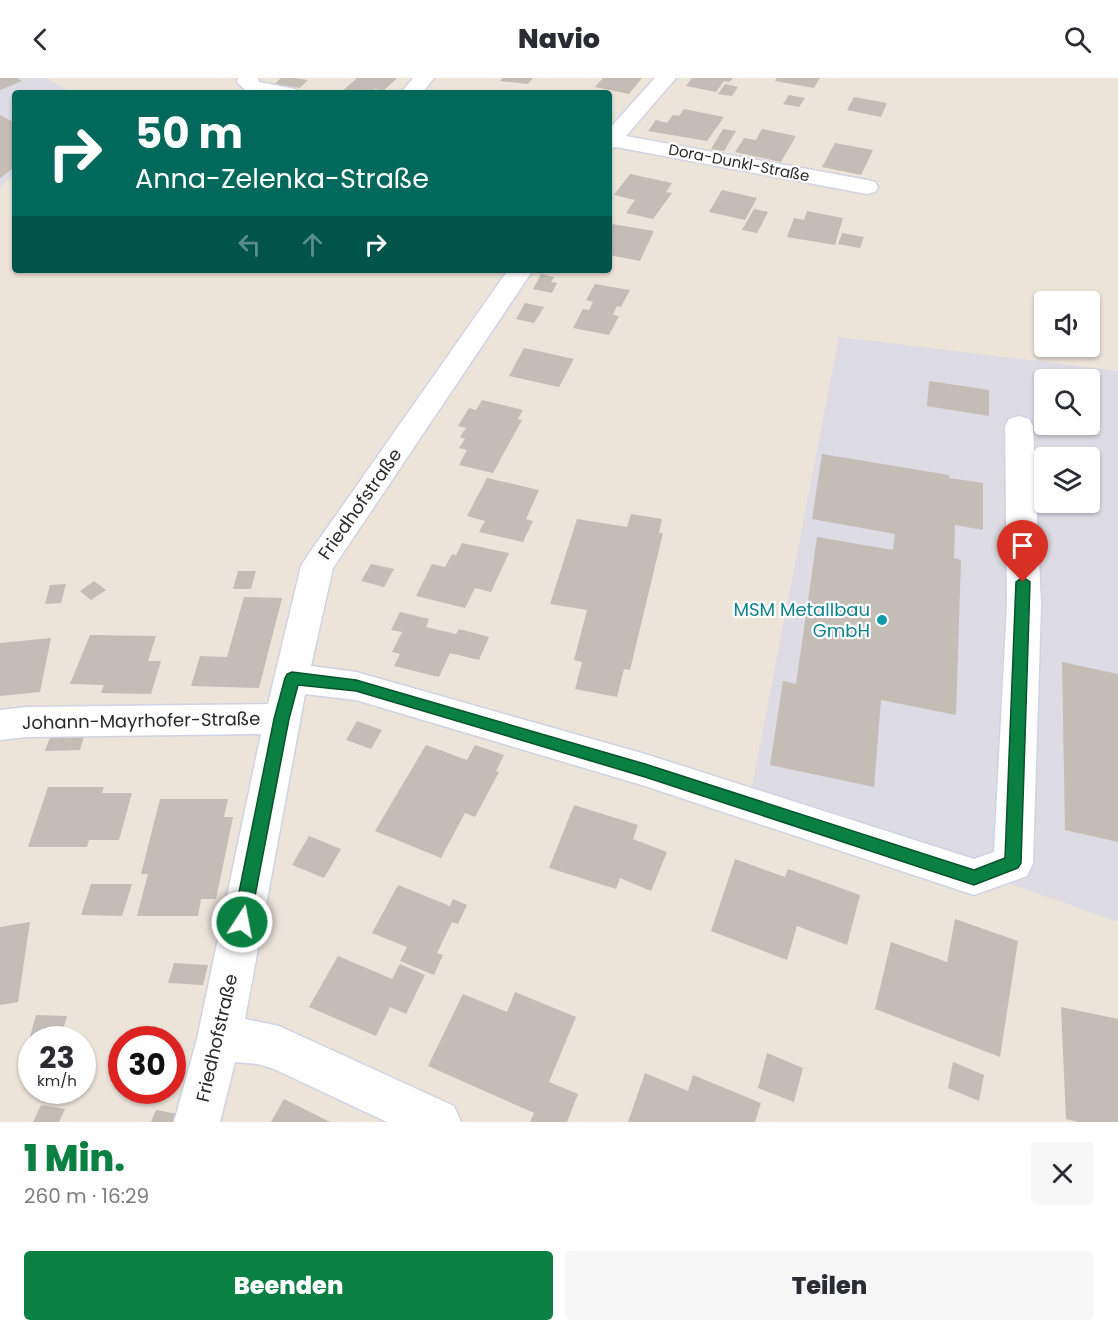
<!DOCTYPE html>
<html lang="de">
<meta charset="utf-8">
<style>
:root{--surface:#fff;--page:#f7f7f7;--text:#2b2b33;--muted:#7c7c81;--accent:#0b8043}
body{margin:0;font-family:Poppins,sans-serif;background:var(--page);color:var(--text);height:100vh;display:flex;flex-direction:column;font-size:22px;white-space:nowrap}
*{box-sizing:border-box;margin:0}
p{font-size:20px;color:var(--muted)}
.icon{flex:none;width:33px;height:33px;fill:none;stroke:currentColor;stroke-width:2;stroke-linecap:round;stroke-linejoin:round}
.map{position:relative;height:1044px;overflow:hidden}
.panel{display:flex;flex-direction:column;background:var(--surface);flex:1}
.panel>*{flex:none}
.top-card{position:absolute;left:12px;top:12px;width:600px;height:183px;border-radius:6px;box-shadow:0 2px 4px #0004;background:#00695c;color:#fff;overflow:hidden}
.controls{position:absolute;left:1034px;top:213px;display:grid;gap:12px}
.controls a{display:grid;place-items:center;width:66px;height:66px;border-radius:6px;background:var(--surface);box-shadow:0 2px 4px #0004;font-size:30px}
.speed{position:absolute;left:18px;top:948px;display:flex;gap:12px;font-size:30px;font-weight:700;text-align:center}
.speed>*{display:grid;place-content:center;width:78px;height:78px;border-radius:50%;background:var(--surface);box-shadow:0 2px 4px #0004;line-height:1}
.speed small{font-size:15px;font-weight:400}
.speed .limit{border:9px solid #d22;background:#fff;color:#111}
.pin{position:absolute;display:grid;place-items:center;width:51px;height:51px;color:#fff;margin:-62px -26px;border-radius:50% 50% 50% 0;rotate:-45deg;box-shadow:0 0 6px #0007}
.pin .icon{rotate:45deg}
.me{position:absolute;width:66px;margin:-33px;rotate:11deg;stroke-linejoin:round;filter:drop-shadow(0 0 4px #0008)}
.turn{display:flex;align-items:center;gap:21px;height:126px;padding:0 24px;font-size:27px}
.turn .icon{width:78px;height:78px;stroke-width:2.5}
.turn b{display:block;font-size:42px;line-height:51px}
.lanes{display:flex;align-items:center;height:57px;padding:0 24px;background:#0003;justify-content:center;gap:30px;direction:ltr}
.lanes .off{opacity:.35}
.round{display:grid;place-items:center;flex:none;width:63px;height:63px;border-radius:6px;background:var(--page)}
.headline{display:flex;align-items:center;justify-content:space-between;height:102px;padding:0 24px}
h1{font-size:36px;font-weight:800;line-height:45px;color:var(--accent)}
.button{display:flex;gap:12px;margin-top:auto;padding:12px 24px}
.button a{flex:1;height:69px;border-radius:6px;background:var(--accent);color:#fff;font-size:24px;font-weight:800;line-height:69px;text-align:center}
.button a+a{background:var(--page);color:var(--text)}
header{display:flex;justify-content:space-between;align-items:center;height:78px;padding:0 24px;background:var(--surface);font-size:27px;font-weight:800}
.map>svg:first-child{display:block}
</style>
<header><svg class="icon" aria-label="back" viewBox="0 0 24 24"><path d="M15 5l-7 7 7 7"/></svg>Navio<svg class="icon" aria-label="search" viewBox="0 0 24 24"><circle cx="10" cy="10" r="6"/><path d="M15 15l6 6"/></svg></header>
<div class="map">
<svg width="1118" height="1044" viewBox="0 0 1118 1044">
<rect width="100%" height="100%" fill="#ece3d9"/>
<g fill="#dddbe4" fill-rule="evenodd">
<path d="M0,0H45L73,15H15V97L0,109Z"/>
<path d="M839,259L1118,293V844L751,714ZM1044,302H1089V346H1044ZM1044,380H1089V424H1044Z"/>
</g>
<g fill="#c4bdb6">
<path d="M0,0H17L22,3L0,12Z"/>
<path d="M281,0H294L308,2L300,10L275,6Z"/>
<path d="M357,0H397L383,13L375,11L371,15H340Z"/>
<path d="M503,0H533L528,6L500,3Z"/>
<path d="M603,0H642L629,16L595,9Z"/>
<path d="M692,0H733L729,4L724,3L716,14L686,8Z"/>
<path d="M777,0H820L814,10L775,3Z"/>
<path d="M725,6L738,9L732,18L718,16Z"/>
<path d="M789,17L805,20L799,29L783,26Z"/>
<path d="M854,19L887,25L881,39L847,32Z"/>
<path d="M684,31L724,39L707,63L648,53L656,42L667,45L673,37L679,38Z"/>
<path d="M0,37L15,45V89L0,100Z"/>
<path d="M723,51L736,53L724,73L711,71Z"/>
<path d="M762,51L796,58L781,84L735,74L744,60L756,62Z"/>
<path d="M835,65L873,72L861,97L822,89Z"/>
<path d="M630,96L672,105L666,114L672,115L653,141L626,135L635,122L614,117Z"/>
<path d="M722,112L757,120L745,142L709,134Z"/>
<path d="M754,131L768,134L757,155L742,152Z"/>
<path d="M807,133L843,140L835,167L787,159L794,140L804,142Z"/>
<path d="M612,146L654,153L640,183L609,177V152Z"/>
<path d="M842,155L864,159L860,170L838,166Z"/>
<path d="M541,196L554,199L551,204L557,205L552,215L533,211Z"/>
<path d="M595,206L630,212L621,229L617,228L613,237L619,238L609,257L573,250L583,231L589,232L593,224L586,222Z"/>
<path d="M525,225L544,229L534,245L516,241Z"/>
<path d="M524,270L574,281L559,309L509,298Z"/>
<path d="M929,303L989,312V338L927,328Z"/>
<path d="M482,322L523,332L518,341L522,342L493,395L459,387L467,372L459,370L465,361L460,359L466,350L458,348L469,330L476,332Z"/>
<path d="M822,376L949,397V400L983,405V452L955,447L954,480L961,482L956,637L881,622L874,709L770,687L783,603L796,606L817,459L893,472L895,456L812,441Z"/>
<path d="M487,400L539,412L526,441L533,443L523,464L479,454L485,443L467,438Z"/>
<path d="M631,436L662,441L659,455H663L630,592L624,591L617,619L575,611L582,584L574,582L587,532L550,526L577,441L627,449Z"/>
<path d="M462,465L509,475L491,514L475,510L465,530L416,518L432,486L445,489L452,476L456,477Z"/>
<path d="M371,486L394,491L384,509L361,503Z"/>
<path d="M238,493H256L251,511H233Z"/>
<path d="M94,503L106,512L91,522L80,513Z"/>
<path d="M66,506L61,525L45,526L50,507Z"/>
<path d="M244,519L282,520L259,610L191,608L200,578L227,579Z"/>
<path d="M400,534L429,541L426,549L456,556L459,551L489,559L479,582L450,575L439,599L394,588L400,576L392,574L402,554L391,552Z"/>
<path d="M90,557L156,558L148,583H161L151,616L101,615L104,607L70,606Z"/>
<path d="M51,560L40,614L0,618V565Z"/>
<path d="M1062,584L1118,596V764L1065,752Z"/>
<path d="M357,643L382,652L371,671L346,662Z"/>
<path d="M84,658L80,672L45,673L50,659Z"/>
<path d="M426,667L467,682L475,667L504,677L496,693L499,694L475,739L465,735L441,780L375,753Z"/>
<path d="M48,709H104L102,715H132L119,762H89L87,769H28Z"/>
<path d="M160,721H228L224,739H233L216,821H201L198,838H137L148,796H141Z"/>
<path d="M574,727L638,747L633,761L667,774L651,813L620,800L616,811L549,790Z"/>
<path d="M309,758L341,771L324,800L292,787Z"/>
<path d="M735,781L785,799L788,791L860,817L847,867L797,848L787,882L711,853Z"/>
<path d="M91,806H132L122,838L81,837Z"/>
<path d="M398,807L450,828L453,821L467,827L458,846L452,844L437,875L443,877L434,897L400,883L407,869L372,855Z"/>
<path d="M955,841L1018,863L1000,979L875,931L891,864L947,884Z"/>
<path d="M30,844L18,924L0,927V849Z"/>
<path d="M338,878L392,901L400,886L425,897L406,936L390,929L376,958L309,929Z"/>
<path d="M174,885L208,887L203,907L168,905Z"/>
<path d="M515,914L576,939L549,1004L578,1016L567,1044H530L534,1035L428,988L463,916L507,934Z"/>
<path d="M1061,929L1118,941V1044H1078L1066,1041Z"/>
<path d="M36,937L67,938L60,962H29Z"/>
<path d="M767,975L803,990L794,1024L758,1010Z"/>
<path d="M953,984L984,997L979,1023L948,1010Z"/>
<path d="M645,995L688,1013L693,997L761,1025L755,1044H628Z"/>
<path d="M284,1021L330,1044H271Z"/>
<path d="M41,1027L65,1031L59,1044H33Z"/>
<path d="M156,1032L178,1036L175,1044H151Z"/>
</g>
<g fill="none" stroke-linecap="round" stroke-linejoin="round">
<g stroke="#cfd3e3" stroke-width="3">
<g id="minor">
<path d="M238,0H258L259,4L295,11L298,15L246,13L237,4Z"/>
<path d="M413,0H434L422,15H401Z"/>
<path d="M655,0H676L626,58L867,102L875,104L878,109L875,114L867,116L616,69L609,71V51Z"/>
<path d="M508,192H533L333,490L311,588L356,594L645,676L974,781L994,774L1007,527L1005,348L1009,341L1019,338L1029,341L1033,348L1041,527L1033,785L1027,798L974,817L645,708L356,622L305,616L245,941L279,948L454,1028L461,1044H387L274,991L258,986L235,984L220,1044H174L197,961L261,656L27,659L0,662V632L27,629L268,626L301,488L306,480Z"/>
</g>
</g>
<use href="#minor" fill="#fff" fill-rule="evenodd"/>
</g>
<path fill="#0b8043" stroke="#07532c" stroke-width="1.5" d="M1023,499L1030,504L1021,785L1018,790L974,807L645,699L356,613L298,607L289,641L250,844L247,850L242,853L236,850L233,844L274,641L285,600L287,596L292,594L356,602L645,686L974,792L1005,780L1016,504Z"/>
<circle fill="#0f9aa8" stroke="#fff" stroke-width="2" cx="882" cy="542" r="6"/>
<g text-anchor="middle" stroke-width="4.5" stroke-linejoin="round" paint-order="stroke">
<g font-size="15" fill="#292929" stroke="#fff">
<text transform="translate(739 85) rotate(11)" y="5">Dora-Dunkl-Straße</text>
</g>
<g font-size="18" fill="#292929" stroke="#fff">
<text transform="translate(360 426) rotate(-55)" y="6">Friedhofstraße</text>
<text transform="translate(141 643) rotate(-1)" y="6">Johann-Mayrhofer-Straße</text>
<text transform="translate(217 960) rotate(-77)" y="6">Friedhofstraße</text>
</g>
<g font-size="18" fill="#0d838f" stroke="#fff" text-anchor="end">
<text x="870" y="538">MSM Metallbau<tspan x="870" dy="21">GmbH</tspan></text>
</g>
</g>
</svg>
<div class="controls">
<a><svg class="icon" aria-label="sound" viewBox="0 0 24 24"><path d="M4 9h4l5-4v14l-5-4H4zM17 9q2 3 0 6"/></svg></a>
<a><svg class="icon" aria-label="search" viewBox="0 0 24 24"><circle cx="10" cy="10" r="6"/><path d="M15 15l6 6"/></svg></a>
<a><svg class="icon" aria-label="layers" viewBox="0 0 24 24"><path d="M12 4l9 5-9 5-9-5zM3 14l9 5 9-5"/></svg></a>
</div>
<div class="speed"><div>23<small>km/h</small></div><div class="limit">30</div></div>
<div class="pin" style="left:1023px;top:504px;background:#d93025"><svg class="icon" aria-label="arrive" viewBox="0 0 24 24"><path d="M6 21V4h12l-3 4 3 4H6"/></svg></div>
<svg class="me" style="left:242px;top:844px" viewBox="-20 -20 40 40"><circle r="17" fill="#0b8043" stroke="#fff" stroke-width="3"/><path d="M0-11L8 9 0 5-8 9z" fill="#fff"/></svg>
<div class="top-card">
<div class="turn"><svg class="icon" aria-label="right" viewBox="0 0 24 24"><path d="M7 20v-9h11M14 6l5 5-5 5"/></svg><div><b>50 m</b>Anna-Zelenka-Straße</div></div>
<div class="lanes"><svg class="icon off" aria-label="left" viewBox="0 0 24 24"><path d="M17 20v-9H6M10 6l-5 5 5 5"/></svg><svg class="icon off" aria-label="ahead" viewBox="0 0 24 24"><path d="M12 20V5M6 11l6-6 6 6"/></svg><svg class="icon" aria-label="right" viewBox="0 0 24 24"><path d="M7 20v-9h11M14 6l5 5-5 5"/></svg></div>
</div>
</div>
<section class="panel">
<div class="headline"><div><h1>1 Min.</h1><p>260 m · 16:29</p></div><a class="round"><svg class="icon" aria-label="close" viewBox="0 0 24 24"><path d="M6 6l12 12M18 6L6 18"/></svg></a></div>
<div class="button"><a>Beenden</a><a>Teilen</a></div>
</section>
